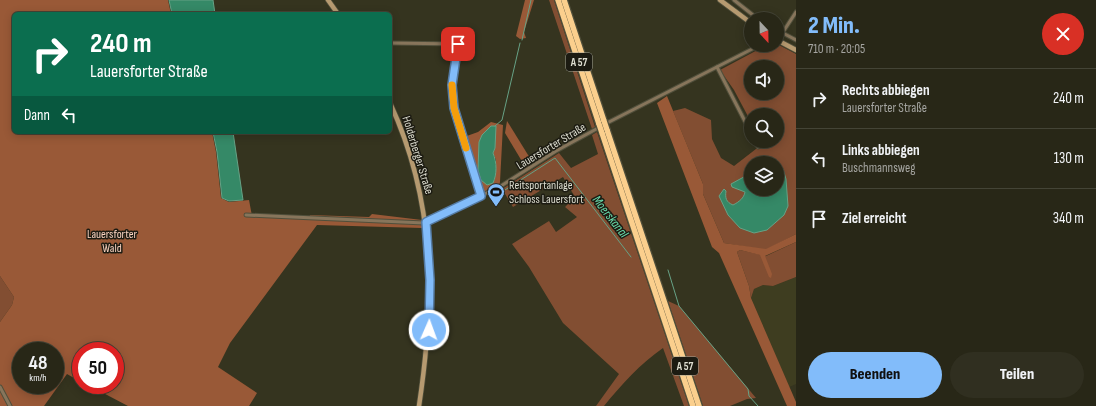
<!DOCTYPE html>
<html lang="de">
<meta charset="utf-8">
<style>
:root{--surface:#282717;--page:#302f20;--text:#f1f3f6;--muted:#a5a5a1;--line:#444436;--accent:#82bcfa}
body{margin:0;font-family:"Sofia Sans Condensed",sans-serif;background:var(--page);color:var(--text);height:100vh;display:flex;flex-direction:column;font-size:15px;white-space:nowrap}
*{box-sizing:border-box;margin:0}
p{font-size:13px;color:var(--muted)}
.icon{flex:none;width:22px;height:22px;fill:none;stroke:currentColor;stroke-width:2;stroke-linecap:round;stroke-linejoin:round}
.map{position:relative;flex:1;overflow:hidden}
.sheet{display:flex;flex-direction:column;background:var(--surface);width:300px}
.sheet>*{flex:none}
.hud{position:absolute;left:12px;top:12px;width:380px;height:122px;border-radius:6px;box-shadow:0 2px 10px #0003,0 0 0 1px var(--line);background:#0b6e4f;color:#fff;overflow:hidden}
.needle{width:26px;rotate:158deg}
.buttons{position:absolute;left:744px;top:12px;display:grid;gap:8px}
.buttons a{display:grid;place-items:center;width:40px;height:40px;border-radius:50%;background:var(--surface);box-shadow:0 2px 10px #0003,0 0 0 1px var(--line);font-size:20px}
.speed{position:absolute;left:12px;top:342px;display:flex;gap:8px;font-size:20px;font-weight:700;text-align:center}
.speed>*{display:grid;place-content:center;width:52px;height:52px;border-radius:50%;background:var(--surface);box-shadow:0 2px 10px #0003,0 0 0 1px var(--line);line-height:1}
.speed small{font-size:10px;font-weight:400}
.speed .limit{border:6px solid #d22;background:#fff;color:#111}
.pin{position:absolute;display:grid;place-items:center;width:34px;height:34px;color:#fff;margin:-17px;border-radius:8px;box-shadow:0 2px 6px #0006}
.me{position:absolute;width:44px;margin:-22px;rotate:2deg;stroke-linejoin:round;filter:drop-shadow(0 0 3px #0008)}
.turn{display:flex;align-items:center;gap:14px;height:84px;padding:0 12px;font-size:18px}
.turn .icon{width:52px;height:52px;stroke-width:2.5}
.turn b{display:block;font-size:28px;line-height:34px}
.then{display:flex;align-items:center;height:38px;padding:0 12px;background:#0003;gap:8px;font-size:15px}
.round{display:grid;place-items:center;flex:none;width:42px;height:42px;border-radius:21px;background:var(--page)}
.overview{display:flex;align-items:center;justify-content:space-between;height:68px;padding:0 12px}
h1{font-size:24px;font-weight:800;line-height:30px;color:var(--accent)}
.cta{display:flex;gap:8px;margin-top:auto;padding:8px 12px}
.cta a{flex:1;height:46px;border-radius:24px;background:var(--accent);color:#111;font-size:16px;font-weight:800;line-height:46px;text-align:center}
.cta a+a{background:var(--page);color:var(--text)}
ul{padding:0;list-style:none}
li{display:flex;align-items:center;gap:12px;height:60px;padding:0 12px;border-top:1px solid var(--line)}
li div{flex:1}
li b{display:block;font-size:15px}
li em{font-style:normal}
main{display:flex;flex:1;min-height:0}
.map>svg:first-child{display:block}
</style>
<main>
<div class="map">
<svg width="796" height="406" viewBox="0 0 796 406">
<rect width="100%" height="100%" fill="#35341f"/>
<path fill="#3e3d20" d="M796,277V384L789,387L751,298L754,289L763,285L773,286Z"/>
<g fill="#824e32" fill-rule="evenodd">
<path d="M549,0H554L595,127L592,129Z"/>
<path d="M777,44L796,54V234L766,250L724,243L703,194V184L673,111L685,108L711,120L712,139L721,158L734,166L765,142L764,141H777V115H751V122L734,90L720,70L767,45L772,49ZM751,67H777V93H751ZM751,163H777V189H751Z"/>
<path d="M597,132L689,406H684L663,348C640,364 622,384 604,406H596L619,374L563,323L529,267L512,244L549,221L556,232L577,217L565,207L575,197L563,177L513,207L502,189L559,153L571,168L598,154L592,135Z"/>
<path d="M796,242V277L773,286L763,285L754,289L751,298L749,286L737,252L740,250L766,256Z"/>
<path d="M0,276L14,297L12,305L0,322Z"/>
<path d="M668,301L679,306L756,398L747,399L730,406H703Z"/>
</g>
<g fill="#995937" fill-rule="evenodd">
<path d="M0,0H168L171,14H14V132H212L216,152L221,198L229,202L249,200L252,216L309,219L310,215L369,217L372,214L422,220V228L317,225L230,343L218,367L257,393L249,406H128L88,385H115V351H81V382L67,374L44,406H0V322L12,305L14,297L0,276ZM21,351H55V385H21Z"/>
<path d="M525,0H534L524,32L526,38L520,39L516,36Z"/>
<path d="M667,96L703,184V194L724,243L766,249L796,234V242L765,256L772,274L771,278L769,277L760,255L740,250L737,252L749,286L751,298L796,402V406H787L719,253L712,247L657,103Z"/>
<path d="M507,121L533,163L526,168L505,133Z"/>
<path d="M491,122L503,125L500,182L499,186L482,193L464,137L478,132ZM491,126L495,148L493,153L496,160L494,180L478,164L482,135Z"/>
</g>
<g fill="#358967" stroke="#67a286">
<path d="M169,0H213L215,14H172Z"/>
<path d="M491,126H496L495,148L493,153C497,163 497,174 493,183L487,185L481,180L478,170L479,142L482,135Z"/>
<path d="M213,132H233L243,200L229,201L222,198L217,152Z"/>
<path d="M777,164L783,169L786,179L788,206L784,215L767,230L754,233L740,228L728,215L719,196L724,189L726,191C725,198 726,202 733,205C739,202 744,198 745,192L732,187L731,184L751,173V189H777Z"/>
</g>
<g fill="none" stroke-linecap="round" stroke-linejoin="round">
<g stroke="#67a286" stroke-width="1">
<path d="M522,40L531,0"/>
<path d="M495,126L502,120L520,43"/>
<path d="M505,190L555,158L631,257"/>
<path d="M668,270L679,306L748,389L749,396L758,406"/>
</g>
<g stroke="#504f3b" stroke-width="5">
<g id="street">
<path d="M734,0L758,19"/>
<path d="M777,30L796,40"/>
<path d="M783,32L796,12"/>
<path d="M390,43L458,44L452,85L454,108L481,196"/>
<path d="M717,67L751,133"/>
<path d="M605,124L760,45"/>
<path d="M755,141L758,147"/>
<path d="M246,215L424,223L501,186L556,151L600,127"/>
<path d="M0,387L10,406"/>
</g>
</g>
<g stroke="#504f3b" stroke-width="6">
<g id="secondary">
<path d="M328,0L338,14"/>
<path d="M720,0L751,23"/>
<path d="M777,40L796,50"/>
<path d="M390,103C436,202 435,300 419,406"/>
</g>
</g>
<g stroke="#504f3b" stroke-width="8">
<g id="highway">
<path d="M558,0L599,124"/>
<path d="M564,0L604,121"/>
<path d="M607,130L699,406"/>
<path d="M602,133L693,406"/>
</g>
</g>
<use href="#street" stroke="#87755b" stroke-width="3"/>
<use href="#secondary" stroke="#b69a70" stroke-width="4.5"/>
<use href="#highway" stroke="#fbcf8d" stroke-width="5.5"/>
<g stroke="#504f3b" stroke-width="8" stroke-linecap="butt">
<g id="highway-bridge">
<path d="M604,121L607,130"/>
<path d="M599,124L602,133"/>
</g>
</g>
<use href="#highway-bridge" stroke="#fbcf8d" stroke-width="5.5"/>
</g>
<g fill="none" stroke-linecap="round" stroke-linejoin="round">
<g stroke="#547aa2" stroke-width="10">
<path id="route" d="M429,330L430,280L426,222L481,196L454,108L452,85L458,44"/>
</g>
<use href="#route" stroke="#82bcfa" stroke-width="7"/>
<path stroke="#f59e0b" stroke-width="7" d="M452,85L454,108L466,148"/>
</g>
<defs>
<g id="stadium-pin" transform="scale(0.9)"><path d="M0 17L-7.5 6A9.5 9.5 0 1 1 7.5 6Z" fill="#82bcfa" stroke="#1c1b12"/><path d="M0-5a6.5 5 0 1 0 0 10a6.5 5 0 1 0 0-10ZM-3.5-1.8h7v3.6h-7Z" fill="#111"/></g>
</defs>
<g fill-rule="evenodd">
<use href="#stadium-pin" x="496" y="192"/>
</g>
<g text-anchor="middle" stroke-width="3" stroke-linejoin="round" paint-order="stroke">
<g fill="#1c1b12" stroke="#a3a397" stroke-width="1">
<rect x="566" y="53" width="26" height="18" rx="3"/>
<rect x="672" y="357" width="26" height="18" rx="3"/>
</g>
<g font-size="11" font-weight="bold" fill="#ddddd0">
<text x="579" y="66">A 57</text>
<text x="685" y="370">A 57</text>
</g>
<g font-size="12" fill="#ddddd0" stroke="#1c1b12">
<text transform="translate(551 146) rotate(-31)" y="4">Lauersforter Straße</text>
<text transform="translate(418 155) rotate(73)" y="4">Holderberger Straße</text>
</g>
<g font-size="12" fill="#ddddd0" stroke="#1c1b12" text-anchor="start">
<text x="509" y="189">Reitsportanlage<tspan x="509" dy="14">Schloss Lauersfort</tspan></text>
</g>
<g font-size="12" fill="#fad3c0" stroke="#1c1b12">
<text x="112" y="238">Lauersforter<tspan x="112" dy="14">Wald</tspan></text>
</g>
<g font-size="13" font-style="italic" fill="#6addad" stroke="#1c1b12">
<text transform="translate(611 216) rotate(52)" y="5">Moerskanal</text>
</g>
</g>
</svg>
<div class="buttons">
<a><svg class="needle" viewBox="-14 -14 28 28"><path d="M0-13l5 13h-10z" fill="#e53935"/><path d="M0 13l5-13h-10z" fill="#a5a5a1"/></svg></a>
<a><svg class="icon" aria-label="sound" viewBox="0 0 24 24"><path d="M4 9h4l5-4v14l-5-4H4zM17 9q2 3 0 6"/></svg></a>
<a><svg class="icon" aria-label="search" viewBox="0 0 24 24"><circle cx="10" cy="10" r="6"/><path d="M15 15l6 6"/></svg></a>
<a><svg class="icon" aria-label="layers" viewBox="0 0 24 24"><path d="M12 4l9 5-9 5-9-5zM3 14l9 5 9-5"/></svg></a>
</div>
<div class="speed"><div>48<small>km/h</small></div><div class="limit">50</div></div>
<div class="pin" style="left:458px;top:44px;background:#d93025"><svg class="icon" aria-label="arrive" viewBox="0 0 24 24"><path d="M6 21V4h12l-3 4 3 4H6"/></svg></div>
<svg class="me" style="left:429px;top:330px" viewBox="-20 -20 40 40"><circle r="17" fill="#82bcfa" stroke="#fff" stroke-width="3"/><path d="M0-11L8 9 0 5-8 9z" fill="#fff"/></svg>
<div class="hud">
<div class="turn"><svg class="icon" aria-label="right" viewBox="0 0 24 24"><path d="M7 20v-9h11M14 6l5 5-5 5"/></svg><div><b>240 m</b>Lauersforter Straße</div></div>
<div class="then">Dann<svg class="icon" aria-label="left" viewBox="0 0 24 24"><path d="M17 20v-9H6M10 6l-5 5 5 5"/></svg></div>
</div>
</div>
<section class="sheet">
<div class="overview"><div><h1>2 Min.</h1><p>710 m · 20:05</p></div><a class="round" style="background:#d93025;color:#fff"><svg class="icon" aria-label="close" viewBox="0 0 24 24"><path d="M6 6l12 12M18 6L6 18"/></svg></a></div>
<ul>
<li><svg class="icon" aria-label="right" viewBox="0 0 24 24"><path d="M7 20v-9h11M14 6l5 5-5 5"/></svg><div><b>Rechts abbiegen</b><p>Lauersforter Straße</p></div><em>240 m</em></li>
<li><svg class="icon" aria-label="left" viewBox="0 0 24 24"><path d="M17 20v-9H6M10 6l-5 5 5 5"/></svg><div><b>Links abbiegen</b><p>Buschmannsweg</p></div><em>130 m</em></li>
<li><svg class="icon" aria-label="arrive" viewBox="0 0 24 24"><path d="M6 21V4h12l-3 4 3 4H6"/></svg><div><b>Ziel erreicht</b></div><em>340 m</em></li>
</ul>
<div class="cta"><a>Beenden</a><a>Teilen</a></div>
</section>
</main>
